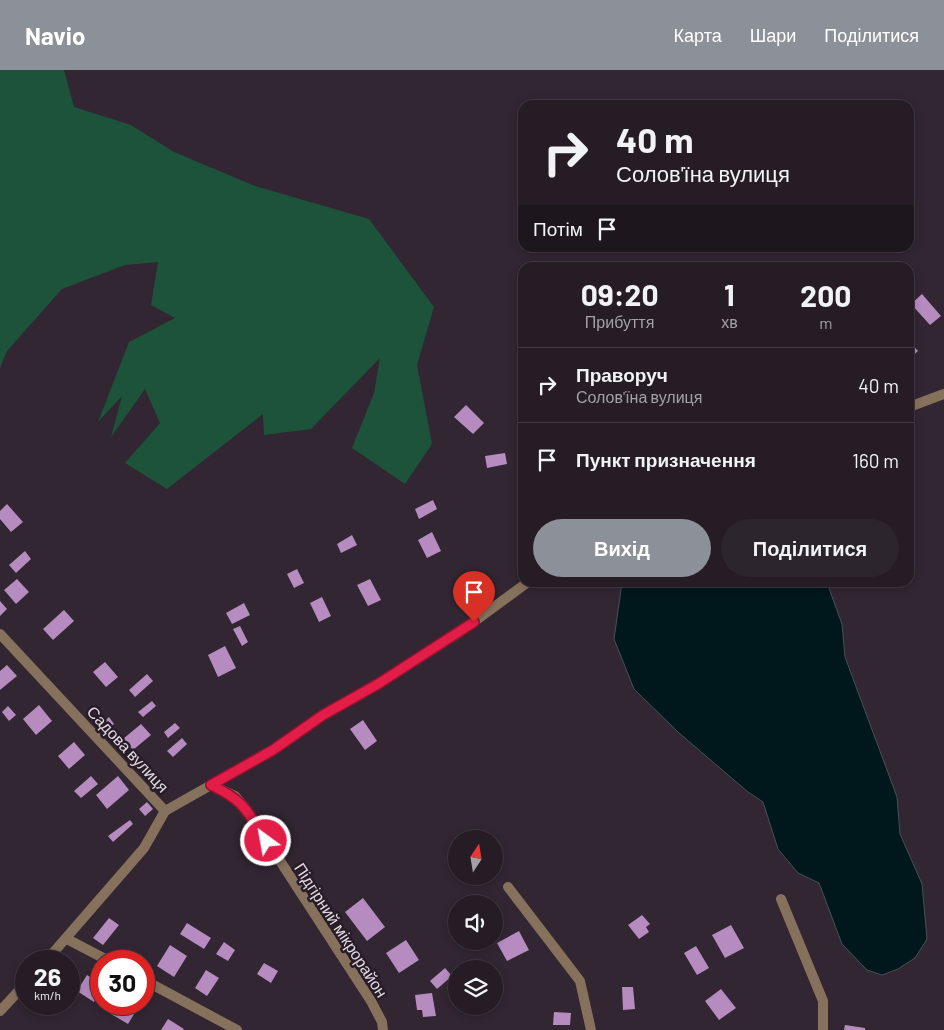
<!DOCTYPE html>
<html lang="uk">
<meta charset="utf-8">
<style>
:root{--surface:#251c25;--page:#2d252d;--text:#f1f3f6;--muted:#a3a1a7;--line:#423a42;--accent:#8c9099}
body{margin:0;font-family:Barlow,sans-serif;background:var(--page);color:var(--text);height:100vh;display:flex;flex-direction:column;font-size:19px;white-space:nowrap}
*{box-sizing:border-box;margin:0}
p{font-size:16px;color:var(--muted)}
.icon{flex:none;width:28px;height:28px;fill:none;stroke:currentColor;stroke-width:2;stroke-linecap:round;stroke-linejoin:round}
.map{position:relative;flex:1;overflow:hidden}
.side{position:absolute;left:518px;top:192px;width:396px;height:325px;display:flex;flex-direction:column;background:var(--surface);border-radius:15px;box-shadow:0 2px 8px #0003,0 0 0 1px var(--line)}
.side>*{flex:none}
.top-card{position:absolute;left:518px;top:30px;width:396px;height:152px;border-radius:15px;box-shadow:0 2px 8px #0003,0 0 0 1px var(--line);background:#251c25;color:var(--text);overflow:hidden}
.needle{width:32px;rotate:12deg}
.controls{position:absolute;left:448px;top:760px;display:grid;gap:10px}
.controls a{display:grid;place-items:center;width:55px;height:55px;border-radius:50%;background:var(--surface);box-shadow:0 2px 8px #0003,0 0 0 1px var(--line);font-size:25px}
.speed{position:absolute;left:15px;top:880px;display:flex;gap:10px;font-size:25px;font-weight:700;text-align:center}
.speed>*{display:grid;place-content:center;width:65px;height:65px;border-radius:50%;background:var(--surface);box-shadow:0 2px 8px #0003,0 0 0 1px var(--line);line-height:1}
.speed small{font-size:12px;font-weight:400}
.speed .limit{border:8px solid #d22;background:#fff;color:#111}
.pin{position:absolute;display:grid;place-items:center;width:42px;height:42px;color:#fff;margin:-51px -21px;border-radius:50% 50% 50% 0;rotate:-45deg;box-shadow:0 0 5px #0007}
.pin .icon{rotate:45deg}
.me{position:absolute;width:55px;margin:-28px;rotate:328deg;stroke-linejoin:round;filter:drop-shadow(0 0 4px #0008)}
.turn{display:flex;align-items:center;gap:18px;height:105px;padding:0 15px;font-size:22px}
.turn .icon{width:65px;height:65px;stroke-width:2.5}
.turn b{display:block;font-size:35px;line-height:42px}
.then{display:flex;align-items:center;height:48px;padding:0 15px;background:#0003;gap:10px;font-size:19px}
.eta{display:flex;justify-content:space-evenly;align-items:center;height:85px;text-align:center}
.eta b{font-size:30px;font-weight:700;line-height:35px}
.action{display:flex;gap:10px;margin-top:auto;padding:10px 15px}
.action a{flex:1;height:58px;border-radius:30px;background:var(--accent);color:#fff;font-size:20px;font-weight:700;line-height:58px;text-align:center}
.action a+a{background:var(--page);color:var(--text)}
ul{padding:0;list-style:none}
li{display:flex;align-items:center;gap:15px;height:75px;padding:0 15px;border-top:1px solid var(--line)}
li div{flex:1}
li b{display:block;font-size:19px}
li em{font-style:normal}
header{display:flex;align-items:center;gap:30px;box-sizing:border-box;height:70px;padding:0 25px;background:var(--accent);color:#fff}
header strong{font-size:24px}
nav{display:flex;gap:28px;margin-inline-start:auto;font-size:18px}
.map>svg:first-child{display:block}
</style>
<header>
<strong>Navio</strong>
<nav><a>Карта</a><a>Шари</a><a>Поділитися</a></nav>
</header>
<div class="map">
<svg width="944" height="960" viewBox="0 0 944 960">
<rect width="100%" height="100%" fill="#312631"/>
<path fill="#1d533a" d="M0,0H64L74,37L131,55L174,82L255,116L369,149L434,237L417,295L432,374L405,414L352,378L374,323L380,288L311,359L264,365L263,344L167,419L125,393L160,353L145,319L111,367L122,326L98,352L129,272L175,248L151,235L158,192L125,195L62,219L7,281L0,298Z"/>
<path fill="#00171c" stroke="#445257" d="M622,513H827L842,554L845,587L897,727L900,764L922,814L927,869L915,888L898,899L882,905L867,900L842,874L819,813L798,803L778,779L763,732L748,722L679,663L634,619L614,569Z"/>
<g fill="#b58bc0">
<path d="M922,224L941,246L930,255L911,234Z"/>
<path d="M909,271L918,281L909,289Z"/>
<path d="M466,335L484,353L473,364L454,347Z"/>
<path d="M505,383L507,394L487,398L485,386Z"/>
<path d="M433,430L437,439L419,449L415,439Z"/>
<path d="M7,434L23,452L11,462L0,449V441Z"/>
<path d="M432,462L441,481L427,488L418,470Z"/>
<path d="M352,465L357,475L341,483L337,474Z"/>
<path d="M25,481L31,489L16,503L9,495Z"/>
<path d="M297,499L304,513L294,518L287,504Z"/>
<path d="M17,509L29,522L16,534L4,520Z"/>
<path d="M370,509L381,530L368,536L357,515Z"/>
<path d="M322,527L331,546L319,552L310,533Z"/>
<path d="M0,531L7,539L0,546Z"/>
<path d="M244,533L250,545L232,554L226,543Z"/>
<path d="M64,540L74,551L53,570L43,559Z"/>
<path d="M240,556L248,572L242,576L233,559Z"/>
<path d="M225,576L236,598L218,607L208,585Z"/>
<path d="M105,592L118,607L106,617L93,602Z"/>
<path d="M7,595L17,606L0,620V601Z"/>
<path d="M147,604L153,611L135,627L129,620Z"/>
<path d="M152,631L156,636L143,647L138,642Z"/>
<path d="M39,635L52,651L36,665L23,649Z"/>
<path d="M8,636L16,645L9,651L2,642Z"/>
<path d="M109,647L114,654L103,664L98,657Z"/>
<path d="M363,650L377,671L365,680L350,659Z"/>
<path d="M175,653L180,658L168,668L164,662Z"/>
<path d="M141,654L151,665L133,680L123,669Z"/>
<path d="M182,668L187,674L173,687L167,681Z"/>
<path d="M74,672L85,685L69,699L58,686Z"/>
<path d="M91,706L98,714L81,728L74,721Z"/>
<path d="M118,706L129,720L107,739L96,725Z"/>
<path d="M147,732L153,739L145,746L139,739Z"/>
<path d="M130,750L133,754L113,772L108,766Z"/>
<path d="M363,828L385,857L367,871L345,842Z"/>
<path d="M494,841L501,851L494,855Z"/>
<path d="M642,845L650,854L646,857L649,862L639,869L628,855Z"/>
<path d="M109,848L119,855L103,875L93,868Z"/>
<path d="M187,853L211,868L204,879L180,864Z"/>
<path d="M731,855L744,878L725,888L712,865Z"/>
<path d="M519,861L529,880L507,891L497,873Z"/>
<path d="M406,870L419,890L399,903L386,883Z"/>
<path d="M224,872L235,880L228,891L216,884Z"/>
<path d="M170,875L187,886L174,907L157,896Z"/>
<path d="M696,876L709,898L697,905L684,883Z"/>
<path d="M264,893L278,901L271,913L257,904Z"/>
<path d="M445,898L452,906L437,919L430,911Z"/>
<path d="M206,900L219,908L207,926L195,918Z"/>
<path d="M87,905L101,914V922L94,932L77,921Z"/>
<path d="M622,917H633L635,939L623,940Z"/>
<path d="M721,919L736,938L719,950L705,931Z"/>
<path d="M432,923L436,946L423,947L422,940H417L415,925Z"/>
<path d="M117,934L139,936L128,954L111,944Z"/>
<path d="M554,942L571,943L570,955H553Z"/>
<path d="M168,949L184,959L183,960H161Z"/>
<path d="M845,955L865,958V960H844Z"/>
</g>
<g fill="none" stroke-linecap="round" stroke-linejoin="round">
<g stroke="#86715c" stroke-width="10">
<path d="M909,337L944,324"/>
<path d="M0,564L165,741L144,778L46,891"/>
<path d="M211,715L235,726L247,740L371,931L382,952L383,960"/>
<path d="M165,741L273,680L323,645L378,614L460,562L528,512"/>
<path d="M508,817L580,911L591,960"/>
<path d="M781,829L823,931V960"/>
<path d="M67,869L109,891"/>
<path d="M144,910L237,960"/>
<path d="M0,941L26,913"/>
</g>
</g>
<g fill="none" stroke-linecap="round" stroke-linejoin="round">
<g stroke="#92132f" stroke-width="12">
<path id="route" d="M266,771C247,741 245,731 211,715L273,680L323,645L378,614L474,552"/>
</g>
<use href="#route" stroke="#e11d48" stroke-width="9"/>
</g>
<g text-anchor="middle" stroke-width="5" stroke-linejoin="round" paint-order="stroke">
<g font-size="16" fill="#e2dae1" stroke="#271c27">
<text transform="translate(128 679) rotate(47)" y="6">Садова вулиця</text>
<text transform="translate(341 860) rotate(57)" y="6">Підгірний мікрорайон</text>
</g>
</g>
</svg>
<div class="controls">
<a><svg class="needle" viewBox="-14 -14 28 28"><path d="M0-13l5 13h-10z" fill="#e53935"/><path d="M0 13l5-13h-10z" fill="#a3a1a7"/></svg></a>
<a><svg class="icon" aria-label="sound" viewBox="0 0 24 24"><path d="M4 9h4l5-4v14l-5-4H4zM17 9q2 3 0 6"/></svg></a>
<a><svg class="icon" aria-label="layers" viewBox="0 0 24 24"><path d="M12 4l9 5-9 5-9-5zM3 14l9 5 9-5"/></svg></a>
</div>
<div class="speed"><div>26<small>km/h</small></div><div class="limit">30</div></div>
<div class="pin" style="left:474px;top:552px;background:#d93025"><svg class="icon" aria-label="arrive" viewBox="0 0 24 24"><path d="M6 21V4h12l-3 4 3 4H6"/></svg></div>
<svg class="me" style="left:266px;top:771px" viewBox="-20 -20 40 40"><circle r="17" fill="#e11d48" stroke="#fff" stroke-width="3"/><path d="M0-11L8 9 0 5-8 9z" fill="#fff"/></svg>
<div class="top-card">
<div class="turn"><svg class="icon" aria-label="right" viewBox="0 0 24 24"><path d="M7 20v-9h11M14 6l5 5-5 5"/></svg><div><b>40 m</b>Солов'їна вулиця</div></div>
<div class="then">Потім<svg class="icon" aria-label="arrive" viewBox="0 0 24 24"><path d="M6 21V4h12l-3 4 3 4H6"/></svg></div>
</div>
<section class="side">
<div class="eta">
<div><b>09:20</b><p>Прибуття</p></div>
<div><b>1</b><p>хв</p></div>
<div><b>200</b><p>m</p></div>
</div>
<ul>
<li><svg class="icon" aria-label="right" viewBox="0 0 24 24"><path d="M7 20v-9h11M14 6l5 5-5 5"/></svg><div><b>Праворуч</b><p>Солов'їна вулиця</p></div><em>40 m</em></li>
<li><svg class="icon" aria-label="arrive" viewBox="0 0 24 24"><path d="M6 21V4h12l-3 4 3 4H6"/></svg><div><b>Пункт призначення</b></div><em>160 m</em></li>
</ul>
<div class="action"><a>Вихід</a><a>Поділитися</a></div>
</section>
</div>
